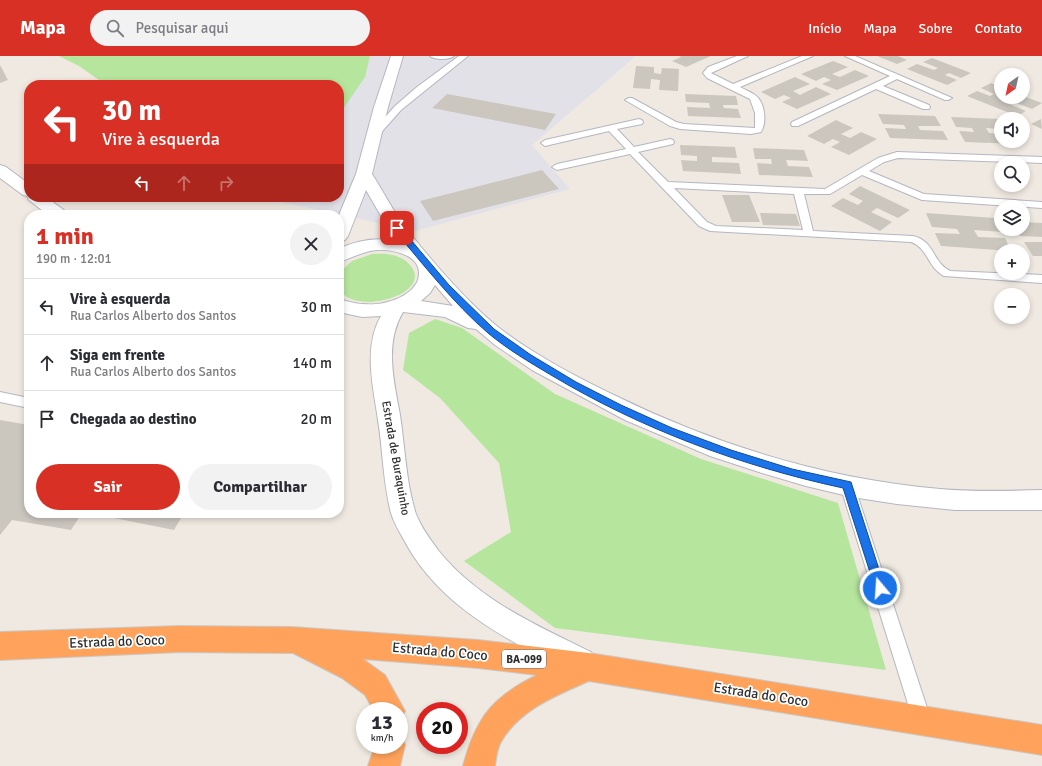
<!DOCTYPE html>
<html lang="pt">
<meta charset="utf-8">
<style>
:root{--surface:#fff;--page:#f2f2f3;--text:#2b2b33;--muted:#7c7c81;--line:#e1e1e2;--accent:#d93025}
body{margin:0;font-family:Signika,sans-serif;background:var(--page);color:var(--text);height:100vh;display:flex;flex-direction:column;font-size:15px;white-space:nowrap}
*{box-sizing:border-box;margin:0}
p{font-size:13px;color:var(--muted)}
.icon{flex:none;width:22px;height:22px;fill:none;stroke:currentColor;stroke-width:2;stroke-linecap:round;stroke-linejoin:round}
.map{position:relative;flex:1;overflow:hidden}
.panel{position:absolute;left:24px;top:154px;width:320px;height:308px;display:flex;flex-direction:column;background:var(--surface);border-radius:16px;box-shadow:0 2px 6px #0003}
.panel>*{flex:none}
.guide{position:absolute;left:24px;top:24px;width:320px;height:122px;border-radius:16px;box-shadow:0 2px 6px #0003;background:#d93025;color:#fff;overflow:hidden}
.needle{width:26px;rotate:213deg}
.controls{position:absolute;left:994px;top:12px;display:grid;gap:8px}
.controls a{display:grid;place-items:center;width:36px;height:36px;border-radius:50%;background:var(--surface);box-shadow:0 2px 6px #0003;font-size:20px}
.speed{position:absolute;left:356px;top:646px;display:flex;gap:8px;font-size:20px;font-weight:700;text-align:center}
.speed>*{display:grid;place-content:center;width:52px;height:52px;border-radius:50%;background:var(--surface);box-shadow:0 2px 6px #0003;line-height:1}
.speed small{font-size:10px;font-weight:400}
.speed .limit{border:6px solid #d22;background:#fff;color:#111}
.pin{position:absolute;display:grid;place-items:center;width:34px;height:34px;color:#fff;margin:-17px;border-radius:8px;box-shadow:0 2px 6px #0006}
.me{position:absolute;width:44px;margin:-22px;rotate:342deg;stroke-linejoin:round;filter:drop-shadow(0 0 3px #0008)}
.turn{display:flex;align-items:center;gap:14px;height:84px;padding:0 12px;font-size:18px}
.turn .icon{width:52px;height:52px;stroke-width:2.5}
.turn b{display:block;font-size:28px;line-height:34px}
.lanes{display:flex;align-items:center;height:38px;padding:0 12px;background:#0003;justify-content:center;gap:20px;direction:ltr}
.lanes .off{opacity:.35}
.round{display:grid;place-items:center;flex:none;width:42px;height:42px;border-radius:21px;background:var(--page)}
.overview{display:flex;align-items:center;justify-content:space-between;height:68px;padding:0 12px}
h1{font-size:24px;font-weight:700;line-height:30px;color:var(--accent)}
.action{display:flex;gap:8px;margin-top:auto;padding:8px 12px}
.action a{flex:1;height:46px;border-radius:24px;background:var(--accent);color:#fff;font-size:16px;font-weight:700;line-height:46px;text-align:center}
.action a+a{background:var(--page);color:var(--text)}
ul{padding:0;list-style:none}
li{display:flex;align-items:center;gap:12px;height:56px;padding:0 12px;border-top:1px solid var(--line)}
li div{flex:1}
li b{display:block;font-size:15px}
li em{font-style:normal}
header{display:flex;align-items:center;gap:24px;box-sizing:border-box;height:56px;padding:0 20px;background:var(--accent);color:#fff}
header strong{font-size:19px}
nav{display:flex;gap:22px;margin-inline-start:auto;font-size:14px}
.search{width:280px;height:36px;background:var(--page);display:flex;align-items:center;gap:10px;box-sizing:border-box;padding:0 14px;border-radius:22px;color:var(--muted);font-size:15px}
.map>svg:first-child{display:block}
</style>
<header>
<strong>Mapa</strong>
<div class="search"><svg class="icon" aria-label="search" viewBox="0 0 24 24"><circle cx="10" cy="10" r="6"/><path d="M15 15l6 6"/></svg>Pesquisar aqui</div>
<nav><a>Início</a><a>Mapa</a><a>Sobre</a><a>Contato</a></nav>
</header>
<div class="map">
<svg width="1042" height="710" viewBox="0 0 1042 710">
<rect width="100%" height="100%" fill="#efe9e1"/>
<path fill="#e3e1e8" d="M292,0H636L532,89L570,133L415,175L258,141H339V29Z"/>
<g fill="#b6e59e">
<path d="M59,0H370L365,21L339,59V29H106L79,10Z"/>
<path d="M372,198C385,197 400,198 409,208C434,234 373,256 347,241C344,239 340,236 339,232C338,227 339,221 339,217L352,205Z"/>
<path d="M435,263L462,272L555,338L701,403L838,447L886,614L555,572L464,505L511,476L499,407L440,342L403,314L409,277Z"/>
</g>
<g fill="#cbc7bf">
<path d="M679,0H711L686,11L672,5L681,1Z"/>
<path d="M877,0H898L907,4L897,8Z"/>
<path d="M932,2L971,17L961,22L949,17L945,19L957,24L947,29L907,13L917,8L934,14L938,12L923,6Z"/>
<path d="M833,5L848,11L832,18L840,21L855,14L869,20L837,34L822,28L831,24L824,21L816,25L801,18Z"/>
<path d="M0,9L8,24L0,27Z"/>
<path d="M636,10L654,11V17L661,18L662,12L679,13L678,35L659,34L660,24L651,23L650,33L633,32Z"/>
<path d="M795,21L810,28L793,35L800,39L816,31L831,38L797,53L782,46L791,42L784,39L775,43L761,36Z"/>
<path d="M991,27L1001,31V41H1023V40L1042,47L1032,53L1006,43L1002,45L1026,55L1017,60L967,40L977,35L990,40L994,38L981,32Z"/>
<path d="M447,38L556,58L545,74L432,52Z"/>
<path d="M685,38L736,40L738,49H723L724,52L738,53L741,62L688,60L687,51L710,52L709,47L686,46Z"/>
<path d="M878,58L935,60L941,70H918L920,74L943,75L948,84L890,82L885,72L906,73L904,69L883,68Z"/>
<path d="M951,61L1001,63V73L986,72L989,77L1001,78V85H1016L1018,88L965,86L959,75L974,76L972,72L956,71Z"/>
<path d="M1041,63L1042,73L1031,68Z"/>
<path d="M836,64L853,72L841,78L850,82L861,76L877,83L849,99L831,91L840,86L833,83L824,88L807,80Z"/>
<path d="M680,89L735,91L737,102L712,101V106L739,107L741,118L683,115L681,104L697,105V100L681,99Z"/>
<path d="M753,92L804,94L808,105L786,104L788,110L809,111L813,121L759,119L757,107L772,108L771,103H755Z"/>
<path d="M542,114L559,133L433,165L420,145Z"/>
<path d="M860,130L910,154L898,162L877,152L871,156L892,166L880,175L831,150L843,142L858,149L863,145L849,138Z"/>
<path d="M722,139H749L760,166H732Z"/>
<path d="M760,157L796,158L800,170L763,169Z"/>
<path d="M926,157L995,162L1003,176L974,174L978,181L1005,182L1011,195L941,190L935,177L960,178L957,173L932,171Z"/>
<path d="M1023,166L1042,167V181L1020,180L1016,173H1023Z"/>
<path d="M1024,186H1042V200H1033Z"/>
<path d="M0,364L29,369V457H82L71,474L12,464L0,479Z"/>
<path d="M89,457H184L174,474Z"/>
</g>
<g fill="none" stroke-linecap="round" stroke-linejoin="round">
<g stroke="#b4b7c1" stroke-width="2">
<g id="lane">
<path d="M430,0H454C449,4 435,4 430,0Z"/>
<path d="M459,0H468L401,54L378,80H372L371,78L372,76L395,50L417,31Z"/>
<path d="M737,0H748L711,17L733,28L802,0H813L740,31C745,34 751,36 755,39C765,46 767,66 761,76L751,78L680,73L670,70L625,44L629,42H632L676,66L684,68L755,72V57L750,43L707,22L703,17L708,11Z"/>
<path d="M845,0H855L952,42L948,44H945L897,23L883,30L929,49L930,51L929,53H923L876,33L798,70H792L791,68L792,66L890,20Z"/>
<path d="M639,63L642,64L643,66L642,68L617,73L634,91L670,83L673,84L674,86L673,88L638,96L668,126L825,133L878,102L897,96L1042,101V107L898,102L884,106L869,115L924,138L1042,146V152L922,144L862,119L830,138H804L813,175L913,180C935,185 932,206 950,215L1042,219V227L944,220C928,212 928,192 911,186L710,175L699,170L630,98L557,114L552,111L557,108L626,93L609,75L545,90L541,87L545,84ZM674,132L794,138L803,174L716,170L707,166Z"/>
<path d="M0,336L29,342V352L0,346Z"/>
<path d="M847,423L852,425L854,429L931,664L928,670L922,673L916,670L913,664L840,429L842,425Z"/>
</g>
</g>
<g stroke="#b4b7c1" stroke-width="2">
<g id="street">
<path d="M391,0H403L388,51L372,118C383,135 393,155 405,171C430,203 466,245 498,271C534,299 575,320 616,340C718,390 827,423 940,433C974,436 1008,435 1042,434V454H955L897,448L852,441L806,430L762,417L710,400L625,364L532,314L495,289L476,273L468,272L445,261L403,256C384,288 394,325 400,359C405,392 406,427 416,458C421,471 430,483 438,494C477,543 536,569 591,596L595,606L591,616L581,620C564,613 548,604 532,596C481,569 432,537 404,484C399,475 394,467 391,457C383,427 383,395 378,364C373,330 363,291 381,260L362,261L339,256V243C347,245 355,248 363,248C380,250 406,244 416,228C418,225 419,221 419,217C419,198 391,193 377,194C363,195 352,202 339,206V193C357,184 378,181 398,185L388,172L366,134L348,180L345,184L339,185V159L356,118L374,51ZM435,229L453,250L421,245L430,237Z"/>
<path d="M0,109L6,111L29,128V141H46L65,155L67,159H48L29,144L27,140L23,139L0,122Z"/>
</g>
</g>
<g stroke="#c9c9c9" stroke-width="2">
<g id="highway">
<path d="M180,570L292,571L478,584L589,597L1042,669V699L589,625C557,639 519,654 501,686C497,693 496,702 495,710H463C476,662 492,641 537,619L478,612L363,603L385,619L405,655L399,666V655H374L365,639L342,622L293,597L180,596L0,604V576Z"/>
<path d="M399,677L401,678L405,689L400,710H368L375,689H399Z"/>
</g>
</g>
<use href="#lane" fill="#fff" fill-rule="evenodd"/>
<use href="#street" fill="#fff" fill-rule="evenodd"/>
<use href="#highway" fill="#ffa35c" fill-rule="evenodd"/>
</g>
<path fill="#1a73e8" stroke="#114b97" d="M397,170L400,171L449,229L494,273L531,299L576,326L621,349L672,372L731,394L792,413L851,426L885,532L884,535L880,537L876,535L875,532L843,432C741,410 641,373 551,319C529,306 507,293 488,277C453,247 424,209 394,174L393,172Z"/>
<g text-anchor="middle" stroke-width="3.5" stroke-linejoin="round" paint-order="stroke">
<rect fill="#fff" stroke="#6d6d6d" stroke-width="1" x="502" y="594" width="44" height="18" rx="3"/>
<g font-size="11" font-weight="bold" fill="#2e2e2e">
<text x="524" y="607">BA-099</text>
</g>
<g font-size="12" fill="#2e2e2e" stroke="#fff">
<text transform="translate(396 402) rotate(80)" y="4">Estrada de Buraquinho</text>
</g>
<g font-size="14" fill="#2e2e2e" stroke="#fff">
<text transform="translate(117 585) rotate(-2)" y="5">Estrada do Coco</text>
<text transform="translate(440 595) rotate(5)" y="5">Estrada do Coco</text>
<text transform="translate(761 638) rotate(9)" y="5">Estrada do Coco</text>
</g>
</g>
</svg>
<div class="controls">
<a><svg class="needle" viewBox="-14 -14 28 28"><path d="M0-13l5 13h-10z" fill="#e53935"/><path d="M0 13l5-13h-10z" fill="#7c7c81"/></svg></a>
<a><svg class="icon" aria-label="sound" viewBox="0 0 24 24"><path d="M4 9h4l5-4v14l-5-4H4zM17 9q2 3 0 6"/></svg></a>
<a><svg class="icon" aria-label="search" viewBox="0 0 24 24"><circle cx="10" cy="10" r="6"/><path d="M15 15l6 6"/></svg></a>
<a><svg class="icon" aria-label="layers" viewBox="0 0 24 24"><path d="M12 4l9 5-9 5-9-5zM3 14l9 5 9-5"/></svg></a>
<a>+</a>
<a>−</a>
</div>
<div class="speed"><div>13<small>km/h</small></div><div class="limit">20</div></div>
<div class="pin" style="left:397px;top:172px;background:#d93025"><svg class="icon" aria-label="arrive" viewBox="0 0 24 24"><path d="M6 21V4h12l-3 4 3 4H6"/></svg></div>
<svg class="me" style="left:880px;top:532px" viewBox="-20 -20 40 40"><circle r="17" fill="#1a73e8" stroke="#fff" stroke-width="3"/><path d="M0-11L8 9 0 5-8 9z" fill="#fff"/></svg>
<div class="guide">
<div class="turn"><svg class="icon" aria-label="left" viewBox="0 0 24 24"><path d="M17 20v-9H6M10 6l-5 5 5 5"/></svg><div><b>30 m</b>Vire à esquerda</div></div>
<div class="lanes"><svg class="icon" aria-label="left" viewBox="0 0 24 24"><path d="M17 20v-9H6M10 6l-5 5 5 5"/></svg><svg class="icon off" aria-label="ahead" viewBox="0 0 24 24"><path d="M12 20V5M6 11l6-6 6 6"/></svg><svg class="icon off" aria-label="right" viewBox="0 0 24 24"><path d="M7 20v-9h11M14 6l5 5-5 5"/></svg></div>
</div>
<section class="panel">
<div class="overview"><div><h1>1 min</h1><p>190 m · 12:01</p></div><a class="round"><svg class="icon" aria-label="close" viewBox="0 0 24 24"><path d="M6 6l12 12M18 6L6 18"/></svg></a></div>
<ul>
<li><svg class="icon" aria-label="left" viewBox="0 0 24 24"><path d="M17 20v-9H6M10 6l-5 5 5 5"/></svg><div><b>Vire à esquerda</b><p>Rua Carlos Alberto dos Santos</p></div><em>30 m</em></li>
<li><svg class="icon" aria-label="ahead" viewBox="0 0 24 24"><path d="M12 20V5M6 11l6-6 6 6"/></svg><div><b>Siga em frente</b><p>Rua Carlos Alberto dos Santos</p></div><em>140 m</em></li>
<li><svg class="icon" aria-label="arrive" viewBox="0 0 24 24"><path d="M6 21V4h12l-3 4 3 4H6"/></svg><div><b>Chegada ao destino</b></div><em>20 m</em></li>
</ul>
<div class="action"><a>Sair</a><a>Compartilhar</a></div>
</section>
</div>
